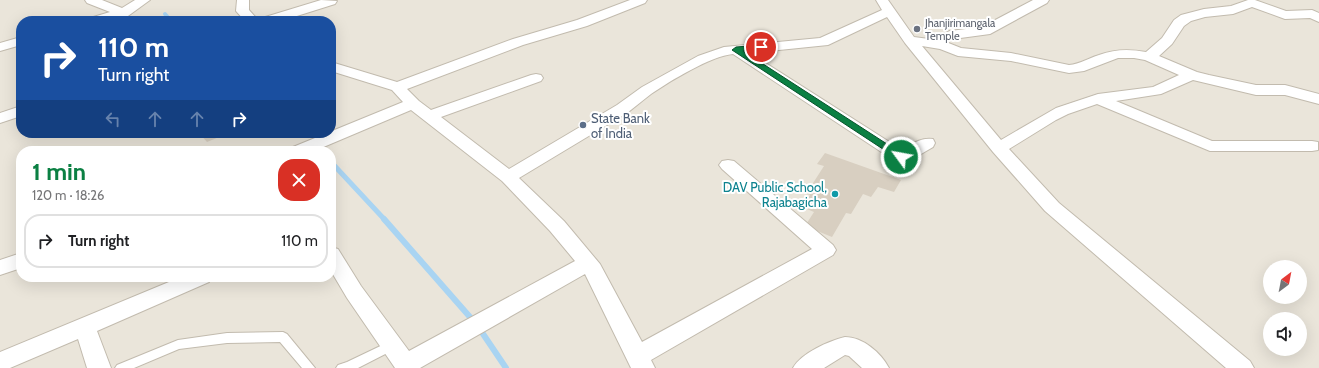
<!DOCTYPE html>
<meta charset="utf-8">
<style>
:root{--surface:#fff;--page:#f2f2f2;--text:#202124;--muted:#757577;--line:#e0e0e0;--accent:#0b8043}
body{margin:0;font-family:Cabin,sans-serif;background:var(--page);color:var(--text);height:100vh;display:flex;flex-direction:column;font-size:15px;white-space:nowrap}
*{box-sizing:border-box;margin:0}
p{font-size:13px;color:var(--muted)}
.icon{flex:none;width:22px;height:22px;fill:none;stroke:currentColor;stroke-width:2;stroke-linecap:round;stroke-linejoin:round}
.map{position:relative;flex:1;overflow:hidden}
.drawer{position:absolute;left:16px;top:146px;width:320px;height:136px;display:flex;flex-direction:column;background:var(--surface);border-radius:16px;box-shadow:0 4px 16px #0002}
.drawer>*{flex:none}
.top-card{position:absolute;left:16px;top:16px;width:320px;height:122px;border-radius:16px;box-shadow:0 4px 16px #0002;background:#1a4fa0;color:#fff;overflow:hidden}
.needle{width:26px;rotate:32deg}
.buttons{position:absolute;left:1263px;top:260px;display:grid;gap:8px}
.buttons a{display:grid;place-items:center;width:44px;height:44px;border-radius:50%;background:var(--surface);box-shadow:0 4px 16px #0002;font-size:20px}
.pin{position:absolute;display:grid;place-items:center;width:34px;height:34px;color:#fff;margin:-17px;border:2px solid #fff;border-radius:50%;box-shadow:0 1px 4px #0007}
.me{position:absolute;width:44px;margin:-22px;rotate:302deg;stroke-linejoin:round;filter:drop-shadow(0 0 3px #0008)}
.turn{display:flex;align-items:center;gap:14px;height:84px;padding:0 16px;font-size:18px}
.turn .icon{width:52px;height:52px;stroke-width:2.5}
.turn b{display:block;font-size:28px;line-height:34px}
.lanes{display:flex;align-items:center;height:38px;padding:0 16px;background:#0003;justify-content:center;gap:20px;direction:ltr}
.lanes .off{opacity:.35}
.round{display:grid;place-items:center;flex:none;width:42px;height:42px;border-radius:16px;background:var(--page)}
.summary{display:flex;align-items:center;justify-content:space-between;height:68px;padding:0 16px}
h1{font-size:24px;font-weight:700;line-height:30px;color:var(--accent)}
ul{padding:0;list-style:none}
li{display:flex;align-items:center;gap:12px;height:54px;margin:0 8px 6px;padding:0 8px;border:2px solid var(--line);border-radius:16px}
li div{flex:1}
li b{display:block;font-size:15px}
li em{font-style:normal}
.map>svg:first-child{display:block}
</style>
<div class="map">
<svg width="1319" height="368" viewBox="0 0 1319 368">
<rect width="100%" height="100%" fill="#f6f3ec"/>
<path fill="#eae5da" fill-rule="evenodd" d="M0,0H1319V368H0ZM21,21H331V133H21ZM21,151H331V277H21ZM1270,267H1300V297H1270ZM1270,319H1300V349H1270Z"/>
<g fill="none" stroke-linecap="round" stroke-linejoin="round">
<path stroke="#a9d4f2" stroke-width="4" d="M165,14L171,21"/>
<g stroke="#a9d4f2" stroke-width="5">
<path d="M316,133L323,151"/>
<path d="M331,162L385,220"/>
</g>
<path stroke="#a9d4f2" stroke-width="6" d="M384,219L477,325L506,368"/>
</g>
<g fill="#d8cfc1">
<path d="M199,133H229L207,142Z"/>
<path d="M825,153L901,180L894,192L878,187L871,197L863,194L851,214L846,213L832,237L805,226L814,212L802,207L810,195L806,194L824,166L817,164Z"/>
</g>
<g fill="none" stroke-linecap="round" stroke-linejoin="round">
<g stroke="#c2bbae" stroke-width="2">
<g id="lane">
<path d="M283,332L287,334L315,368H302L280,342L227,343L179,349L134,368H115L117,365L178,340L227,333Z"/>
<path d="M393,340L397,342L399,345L397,348L358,368H336L338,365L347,362Z"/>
</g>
</g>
<g stroke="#c2bbae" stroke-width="2">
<g id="street">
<path d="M85,0H102L122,8L135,0H150L128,16L109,21H88L90,18L110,12L87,3Z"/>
<path d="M237,0H249V10L259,21H245L236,11Z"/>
<path d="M321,0L337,1L335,4L281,21H260L262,18Z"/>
<path d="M630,0H647L645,3L587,26L523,45L407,89L419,101L431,110L531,75L536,74L541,75L543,78L541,81L441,117L509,169L617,105L642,87L698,56L724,47L820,38L882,10L876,0H888L914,37L929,39L950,31L982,27L1033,0H1049L1047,3L990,34L953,39L946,42L961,48L1011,53L1069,65C1080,64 1089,58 1099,55C1115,49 1130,49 1146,52L1162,38L1174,20L1181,15L1204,9L1231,6L1248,0H1255L1286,11L1312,10L1319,13V22L1310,18L1285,19L1252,7L1233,14L1205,17L1191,21L1184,26L1172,44L1159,56L1197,72L1209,75L1256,85H1285L1319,94V104L1285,95H1256L1193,80L1161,94L1116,101L1212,141H1312L1318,142V150L1312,151H1210L1097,104L1068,114L1056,120L1009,149L1059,203L1250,361L1254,368H1226L1045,211L993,152L905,43L887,17L828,45L750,53L902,150C912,144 921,137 933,139L935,143L933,147C922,153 908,164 895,161L733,54C711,56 670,81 651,94C643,100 635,107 627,113C591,135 555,156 519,178L564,221L600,264L642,342L812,249L722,169L719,165L722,161L728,160L734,161L833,245L836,250L833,255L651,360L655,368H631L585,274L420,368H395L347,298L331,271V247L338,249L361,286L409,351L575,261L550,231L502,181L411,110L314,151H290L293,147L403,102L392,90L331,71V62L397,82L513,39L577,20ZM922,46L940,49L958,56L1011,61L1069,73L1084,71L1118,58H1134L1145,60L1179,75L1153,87L1098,94L1056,108L1001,140Z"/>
<path d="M21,37V45L0,51V43Z"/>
<path d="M21,106V116L0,123V113Z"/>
<path d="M21,253V268L0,275V260Z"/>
<path d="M181,277H212L209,282L97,331L111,368H87L78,339L10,368H0V352Z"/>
<path d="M845,337C863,337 881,353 889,368H862L849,356L845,355L824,368H793C801,353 829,341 845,337Z"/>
</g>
</g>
<use href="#lane" fill="#fff" fill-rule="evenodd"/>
<use href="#street" fill="#fff" fill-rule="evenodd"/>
</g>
<path fill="#0b8043" stroke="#07532c" d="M761,45L764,47L763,49L743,51L904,155L906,157L904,159H898L732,50L736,47Z"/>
<circle fill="#6b7280" stroke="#fff" stroke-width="1.5" cx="917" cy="29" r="4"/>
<circle fill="#5c6f8a" stroke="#fff" stroke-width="1.5" cx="583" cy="125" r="4"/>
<circle fill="#0f9aa8" stroke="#fff" stroke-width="1.5" cx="835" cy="194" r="4"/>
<g text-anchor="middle" stroke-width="4" stroke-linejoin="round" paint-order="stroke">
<g font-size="11" fill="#5b616d" stroke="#fff" text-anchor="start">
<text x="925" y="27">Jhanjirimangala<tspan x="925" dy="13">Temple</tspan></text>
</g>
<g font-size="13" fill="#4e5e75" stroke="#fff" text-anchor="start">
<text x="591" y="123">State Bank<tspan x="591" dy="15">of India</tspan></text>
</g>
<g font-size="13" fill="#0d838f" stroke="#fff" text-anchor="end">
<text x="827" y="192">DAV Public School,<tspan x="827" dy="15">Rajabagicha</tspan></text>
</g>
</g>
</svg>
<div class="buttons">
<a><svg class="needle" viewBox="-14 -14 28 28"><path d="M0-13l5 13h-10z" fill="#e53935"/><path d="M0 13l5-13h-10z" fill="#757577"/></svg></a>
<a><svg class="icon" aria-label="sound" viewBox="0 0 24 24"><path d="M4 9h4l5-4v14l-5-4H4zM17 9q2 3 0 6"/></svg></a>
</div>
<div class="pin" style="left:761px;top:47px;background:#d93025"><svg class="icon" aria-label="arrive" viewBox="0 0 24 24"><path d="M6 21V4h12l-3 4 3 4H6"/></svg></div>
<svg class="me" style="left:901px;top:157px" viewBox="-20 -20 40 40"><circle r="17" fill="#0b8043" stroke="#fff" stroke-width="3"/><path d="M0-11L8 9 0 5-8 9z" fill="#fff"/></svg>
<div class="top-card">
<div class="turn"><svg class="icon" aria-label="right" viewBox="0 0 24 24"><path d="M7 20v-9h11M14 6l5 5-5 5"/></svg><div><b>110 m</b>Turn right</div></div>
<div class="lanes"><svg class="icon off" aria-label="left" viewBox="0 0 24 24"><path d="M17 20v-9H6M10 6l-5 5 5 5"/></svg><svg class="icon off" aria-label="ahead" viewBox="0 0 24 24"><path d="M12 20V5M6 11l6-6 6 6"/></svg><svg class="icon off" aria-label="ahead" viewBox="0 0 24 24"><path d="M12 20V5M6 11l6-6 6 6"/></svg><svg class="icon" aria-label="right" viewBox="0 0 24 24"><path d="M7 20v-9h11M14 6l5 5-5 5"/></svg></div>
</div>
<section class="drawer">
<div class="summary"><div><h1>1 min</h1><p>120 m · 18:26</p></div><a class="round" style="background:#d93025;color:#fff"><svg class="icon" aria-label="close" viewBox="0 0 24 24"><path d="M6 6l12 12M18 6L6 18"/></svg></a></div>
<ul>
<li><svg class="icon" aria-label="right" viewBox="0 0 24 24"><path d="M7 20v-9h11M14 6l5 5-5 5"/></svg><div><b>Turn right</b></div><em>110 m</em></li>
</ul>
</section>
</div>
